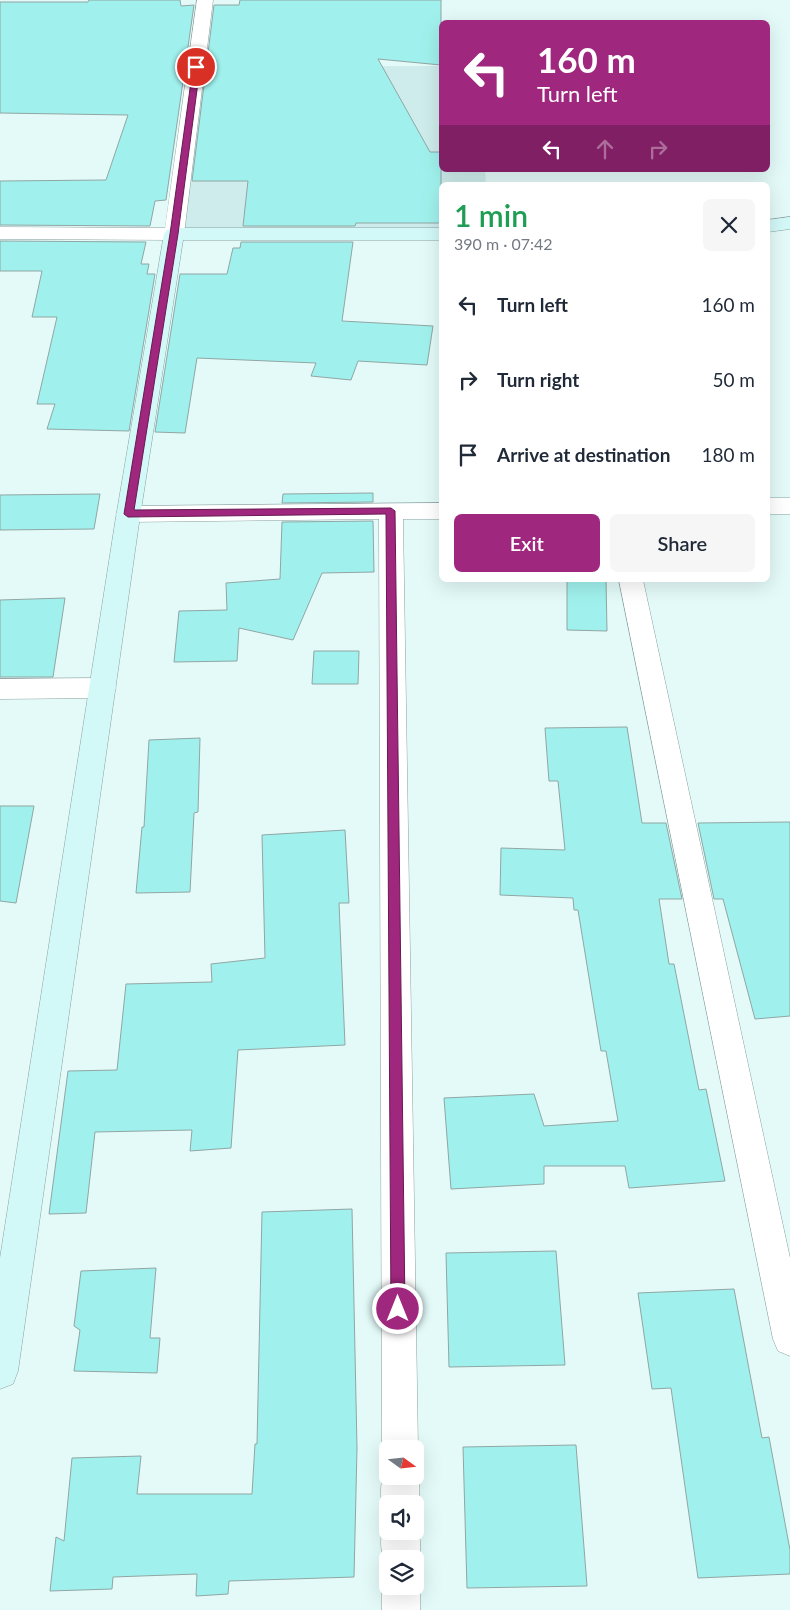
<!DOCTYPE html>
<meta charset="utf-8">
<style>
:root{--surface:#fff;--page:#f6f6f7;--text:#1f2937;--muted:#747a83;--accent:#a0277e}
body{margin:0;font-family:Lato,sans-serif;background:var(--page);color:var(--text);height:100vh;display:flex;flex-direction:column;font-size:19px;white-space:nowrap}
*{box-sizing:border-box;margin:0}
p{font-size:16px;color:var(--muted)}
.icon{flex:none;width:28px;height:28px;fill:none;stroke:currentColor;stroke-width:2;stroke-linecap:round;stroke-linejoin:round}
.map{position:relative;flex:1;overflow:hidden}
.details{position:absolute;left:439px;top:182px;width:331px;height:400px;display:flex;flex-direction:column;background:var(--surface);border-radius:8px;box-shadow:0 5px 20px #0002}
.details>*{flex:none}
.guide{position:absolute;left:439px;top:20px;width:331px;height:152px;border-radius:8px;box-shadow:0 5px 20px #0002;background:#a0277e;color:#fff;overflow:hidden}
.needle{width:32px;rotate:105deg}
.tools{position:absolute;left:379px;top:1440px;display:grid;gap:10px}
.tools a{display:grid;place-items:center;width:45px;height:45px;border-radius:8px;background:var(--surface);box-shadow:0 5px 20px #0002;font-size:25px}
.pin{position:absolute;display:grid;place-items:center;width:42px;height:42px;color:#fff;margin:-21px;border:2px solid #fff;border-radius:50%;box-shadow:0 1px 5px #0007}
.me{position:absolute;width:55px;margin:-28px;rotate:0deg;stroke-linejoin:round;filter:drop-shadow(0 0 4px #0008)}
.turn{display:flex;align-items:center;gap:18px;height:105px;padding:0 15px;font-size:22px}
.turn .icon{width:65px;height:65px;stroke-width:2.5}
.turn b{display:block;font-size:35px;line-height:42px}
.lanes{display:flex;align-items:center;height:48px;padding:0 15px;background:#0003;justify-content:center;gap:25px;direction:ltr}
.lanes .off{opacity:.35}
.round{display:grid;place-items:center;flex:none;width:52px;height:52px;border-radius:8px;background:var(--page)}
.summary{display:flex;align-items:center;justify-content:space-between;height:85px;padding:0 15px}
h1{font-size:30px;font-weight:600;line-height:38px;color:#1e9e55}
.primary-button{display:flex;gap:10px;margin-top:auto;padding:10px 15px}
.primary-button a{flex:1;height:58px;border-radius:8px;background:var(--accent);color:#fff;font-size:20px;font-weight:600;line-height:58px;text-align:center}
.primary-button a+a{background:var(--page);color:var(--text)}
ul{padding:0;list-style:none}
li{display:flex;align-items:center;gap:15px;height:75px;padding:0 15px}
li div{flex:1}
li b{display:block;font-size:19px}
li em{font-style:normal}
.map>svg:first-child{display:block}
</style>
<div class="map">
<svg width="790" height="1610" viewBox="0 0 790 1610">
<rect width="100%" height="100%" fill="#e3faf9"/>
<path fill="#cdeceb" d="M441,66V170H485L486,185H441V234H174L196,67Z"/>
<g fill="#a0f1ed" stroke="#90a6a4">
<path d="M89,0H180L181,6L194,5L166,200L155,201L150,226L0,225V181L106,180L128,115L0,113V2H88Z"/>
<path d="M240,0H441V65L378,59L430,152H441V223H356L355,226H243L248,181H192L214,5H239Z"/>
<path d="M0,241L146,242L141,264H149L147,274H155L129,431L47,429L55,404H37L57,317H32L42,271H0Z"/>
<path d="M241,242H353L342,321L433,326L427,365L358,361L351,380L311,376L316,363L197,358L185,433L155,432L180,274H227L233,248H240Z"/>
<path d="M373,493V502L282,503L283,494Z"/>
<path d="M100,494L94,529L0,530V495Z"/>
<path d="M373,521L374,572L322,573L293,640L239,628L237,661L174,662L179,611L227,610L226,583L280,579L282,522Z"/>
<path d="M567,580H606L607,631L567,630Z"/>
<path d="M65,598L53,677H0V600Z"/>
<path d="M314,651H359L358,684H312Z"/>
<path d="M627,727L642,823H666L682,899H659L669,964H674L699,1090L706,1089L725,1181L629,1188L625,1166H544V1184L451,1189L444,1098L534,1094L544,1126L618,1121L606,1051H601L578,910H574L573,898L500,895L501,848L565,850L558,781H549L545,728Z"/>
<path d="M200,738L198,812L194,813L190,892L136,893L142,827H144L149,740Z"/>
<path d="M0,806H34L16,903L0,901Z"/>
<path d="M790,822V1016L755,1019L723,899H714L698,823Z"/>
<path d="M345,830L349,903H339L345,1045L238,1050L231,1148L190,1151L192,1130L95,1132L86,1213L49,1214L68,1071L117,1070L126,984L212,982L211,964L265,958L262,835Z"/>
<path d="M352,1209L357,1448L354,1577L229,1581L228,1594L196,1596L197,1574L113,1577L112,1589L50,1591L56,1537L64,1541L72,1458L141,1456L137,1494H252L255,1444H257L262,1212Z"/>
<path d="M556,1251L565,1365L449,1367L446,1253Z"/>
<path d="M156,1268L150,1338H160L157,1373L74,1371L80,1330L74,1326L81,1271Z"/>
<path d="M734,1289L762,1438L769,1437L790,1550V1574L698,1578L671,1388L652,1389L638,1293Z"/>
<path d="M576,1445L587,1586L467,1588L463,1447Z"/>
</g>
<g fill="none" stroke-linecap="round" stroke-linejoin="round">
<g stroke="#8aa09e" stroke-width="1">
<g id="street">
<path d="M197,0H213L184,234L181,238L174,240L0,239V227L165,228Z"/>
<rect x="768" y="498" width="22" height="16"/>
<path d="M441,503V519H403L418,1449L415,1457V1449H388V1462L382,1449L379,519L128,522L120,520L116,514L120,508L128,506Z"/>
<path d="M619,580H643L790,1258V1356L778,1351L773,1339Z"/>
<path d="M103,678L112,681L116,688L112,695L103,698L0,699V679Z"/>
<path d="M387,1463L388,1476H415V1468C421,1481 421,1499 415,1513V1504H388V1531H415V1522C422,1538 422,1555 415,1571V1559H388V1572C380,1555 378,1534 387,1517C378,1501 380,1480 387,1463Z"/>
<path d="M387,1572L388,1586H415V1573L420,1586V1610H382V1586Z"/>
</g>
</g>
<g stroke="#8aa09e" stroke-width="1">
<g id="secondary">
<path d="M790,217V229L768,232V220Z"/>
<path d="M174,228H441V240H183L139,523L18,1371L13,1384L0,1389V1258L115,523L164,234L167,230Z"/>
</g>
</g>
<use href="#street" fill="#fff" fill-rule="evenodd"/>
<use href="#secondary" fill="#d2f8f7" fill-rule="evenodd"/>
</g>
<path fill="#a0277e" stroke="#681952" d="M196,65L200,67L178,234L134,510L391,508L395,511L405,1309L403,1314L398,1316L393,1314L391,1309L386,514L128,517L124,514L170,234L193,67Z"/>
</svg>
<div class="tools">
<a><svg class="needle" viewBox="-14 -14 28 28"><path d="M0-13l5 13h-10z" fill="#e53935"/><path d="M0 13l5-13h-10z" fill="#747a83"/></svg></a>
<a><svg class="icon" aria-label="sound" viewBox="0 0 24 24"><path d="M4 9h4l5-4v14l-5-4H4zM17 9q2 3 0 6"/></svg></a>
<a><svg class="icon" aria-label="layers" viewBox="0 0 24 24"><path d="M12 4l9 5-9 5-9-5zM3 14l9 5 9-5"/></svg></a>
</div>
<div class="pin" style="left:196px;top:67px;background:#d93025"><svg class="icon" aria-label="arrive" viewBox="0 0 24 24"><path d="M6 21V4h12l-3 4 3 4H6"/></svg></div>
<svg class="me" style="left:398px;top:1309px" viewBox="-20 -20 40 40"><circle r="17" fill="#a0277e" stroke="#fff" stroke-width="3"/><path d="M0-11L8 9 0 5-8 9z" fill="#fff"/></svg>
<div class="guide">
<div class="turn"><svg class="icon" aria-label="left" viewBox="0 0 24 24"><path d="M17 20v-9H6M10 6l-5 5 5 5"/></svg><div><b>160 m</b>Turn left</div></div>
<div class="lanes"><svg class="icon" aria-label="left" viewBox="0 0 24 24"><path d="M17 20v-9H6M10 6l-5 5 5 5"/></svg><svg class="icon off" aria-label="ahead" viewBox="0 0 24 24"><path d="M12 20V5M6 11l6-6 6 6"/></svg><svg class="icon off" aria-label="right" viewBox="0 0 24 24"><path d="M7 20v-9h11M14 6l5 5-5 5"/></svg></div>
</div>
<section class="details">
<div class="summary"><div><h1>1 min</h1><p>390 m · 07:42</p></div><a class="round"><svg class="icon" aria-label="close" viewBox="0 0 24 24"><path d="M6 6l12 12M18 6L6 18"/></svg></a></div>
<ul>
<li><svg class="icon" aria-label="left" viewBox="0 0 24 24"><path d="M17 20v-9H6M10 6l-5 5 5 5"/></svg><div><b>Turn left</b></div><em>160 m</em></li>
<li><svg class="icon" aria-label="right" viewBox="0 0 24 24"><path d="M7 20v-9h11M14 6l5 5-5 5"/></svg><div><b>Turn right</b></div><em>50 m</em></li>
<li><svg class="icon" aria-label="arrive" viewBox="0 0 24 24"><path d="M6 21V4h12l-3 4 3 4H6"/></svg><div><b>Arrive at destination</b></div><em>180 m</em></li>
</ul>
<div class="primary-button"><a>Exit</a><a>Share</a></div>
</section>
</div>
